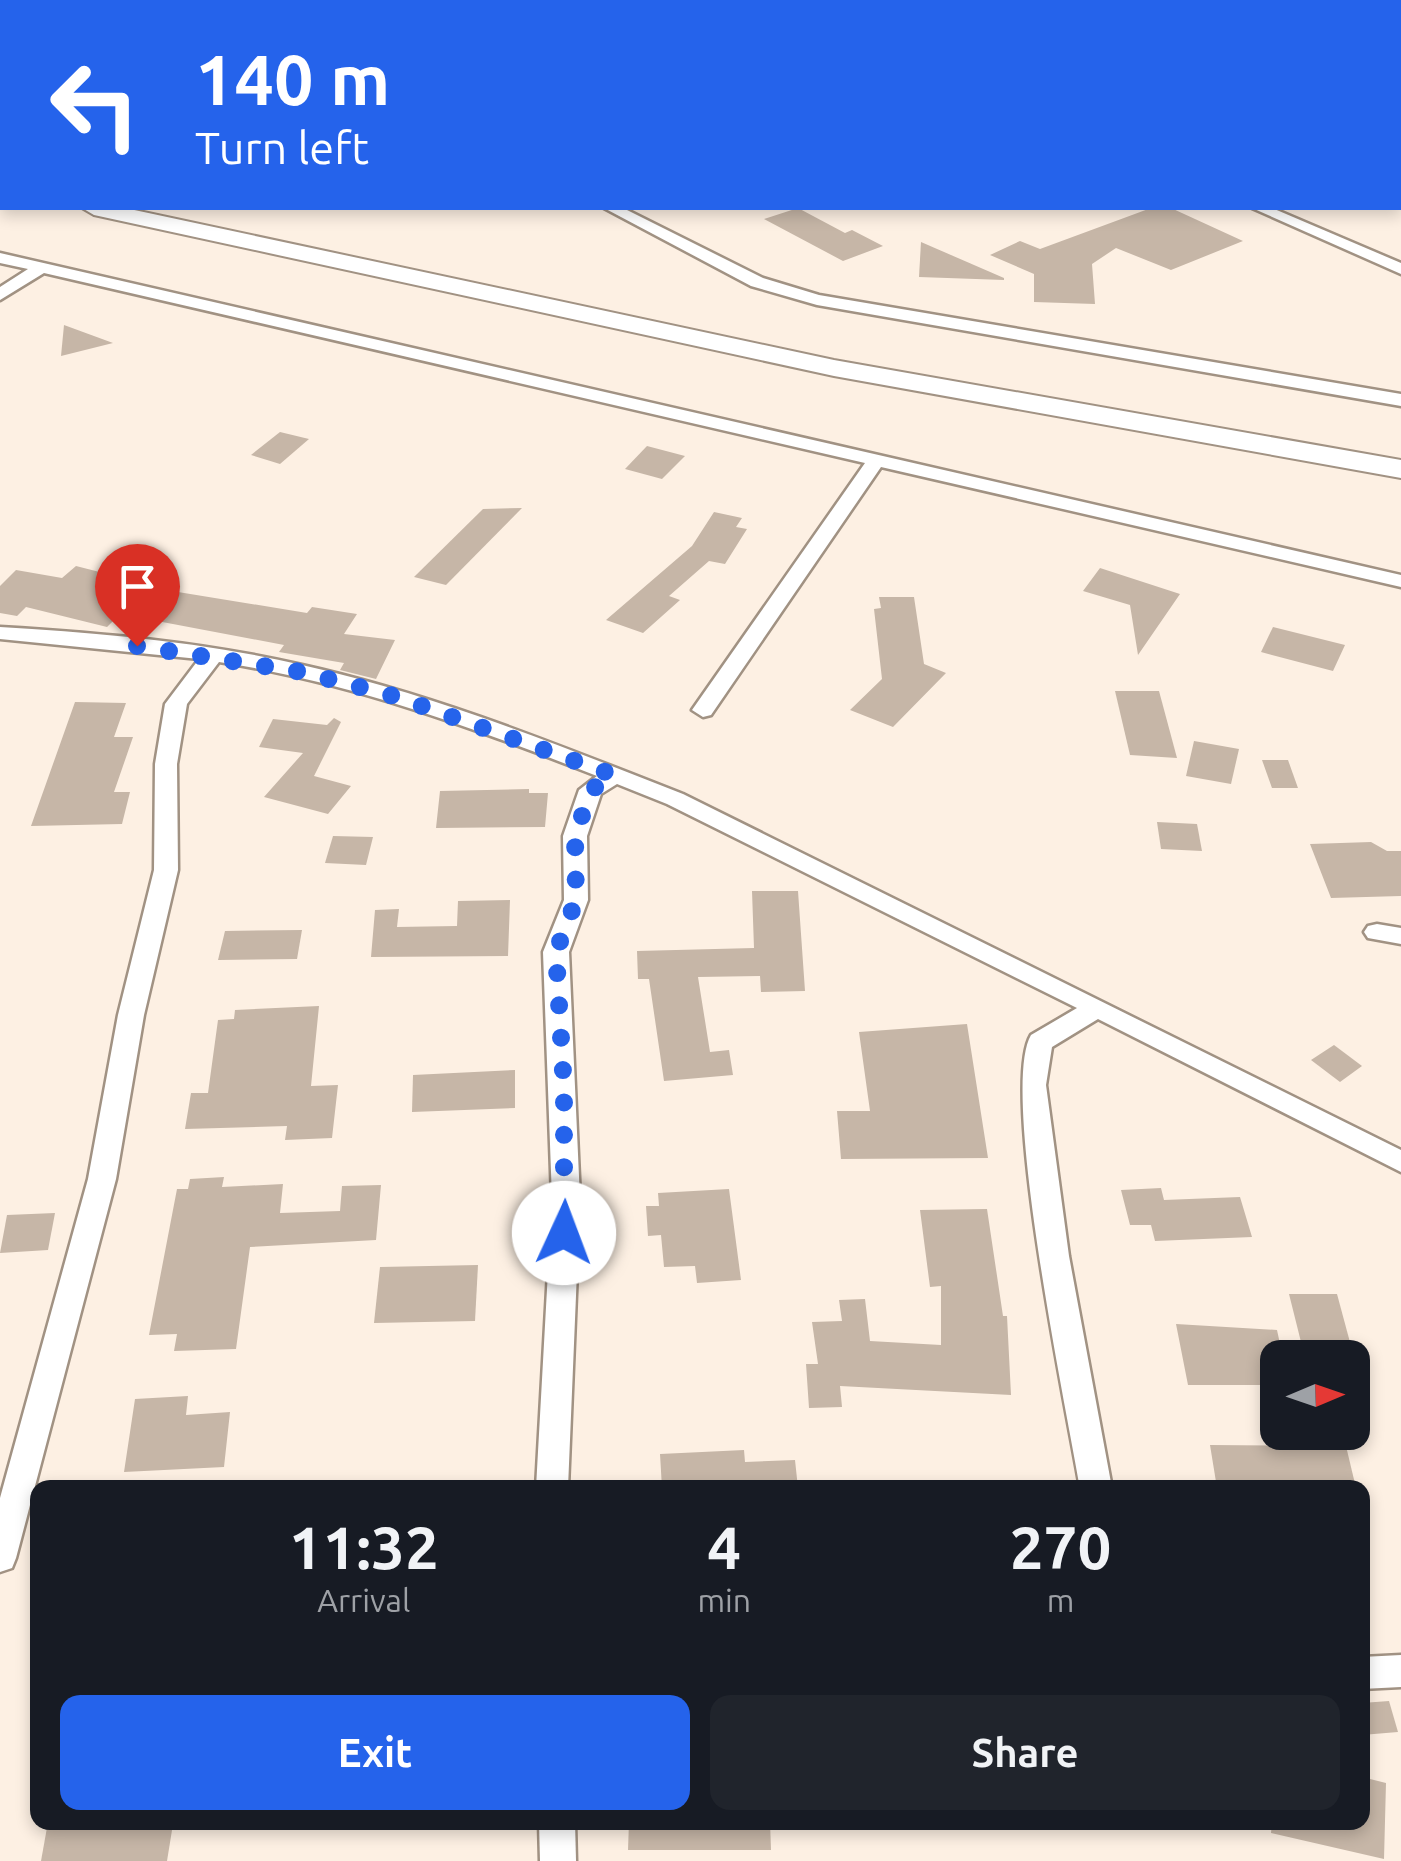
<!DOCTYPE html>
<style>
:root{--surface:#171b24;--page:#20242c;--text:#f1f3f6;--muted:#9ea1a6;--accent:#2563eb}
body{margin:0;font-family:Ubuntu,sans-serif;background:var(--page);color:var(--text);height:100vh;display:flex;flex-direction:column;font-size:38px;white-space:nowrap}
*{box-sizing:border-box;margin:0}
p{font-size:32px;color:var(--muted)}
.icon{flex:none;width:55px;height:55px;fill:none;stroke:currentColor;stroke-width:2;stroke-linecap:round;stroke-linejoin:round}
.map{position:relative;flex:1;overflow:hidden}
.side{position:absolute;left:30px;top:1480px;width:1340px;height:350px;display:flex;flex-direction:column;background:var(--surface);border-radius:20px;box-shadow:0 5px 15px #0003}
.side>*{flex:none}
.guide{position:absolute;left:0px;top:0px;width:1402px;height:210px;box-shadow:0 5px 15px #0003;background:#2563eb;color:#fff;overflow:hidden}
.needle{width:65px;rotate:88deg}
.fabs{position:absolute;left:1260px;top:1340px;display:grid;gap:20px}
.fabs a{display:grid;place-items:center;width:110px;height:110px;border-radius:20px;background:var(--surface);box-shadow:0 5px 15px #0003;font-size:50px}
.pin{position:absolute;display:grid;place-items:center;width:85px;height:85px;color:#fff;margin:-102px -42px;border-radius:50% 50% 50% 0;rotate:-45deg;box-shadow:0 0 10px #0007}
.pin .icon{rotate:45deg}
.me{position:absolute;width:110px;margin:-55px;rotate:2deg;stroke-linejoin:round;filter:drop-shadow(0 0 8px #0008)}
.turn{display:flex;align-items:center;gap:35px;height:210px;padding:0 30px;font-size:45px}
.turn .icon{width:130px;height:130px;stroke-width:2.5}
.turn b{display:block;font-size:70px;line-height:85px}
.eta{display:flex;justify-content:space-evenly;align-items:center;height:170px;text-align:center}
.eta b{font-size:60px;font-weight:700;line-height:70px}
.cta{display:flex;gap:20px;margin-top:auto;padding:20px 30px}
.cta a{flex:1;height:115px;border-radius:20px;background:var(--accent);color:#fff;font-size:40px;font-weight:700;line-height:115px;text-align:center}
.cta a+a{background:var(--page);color:var(--text)}
.map>svg:first-child{display:block}
</style>
<div class="map">
<svg width="1401" height="1861" viewBox="0 0 1401 1861">
<rect width="100%" height="100%" fill="#fdf0e3"/>
<g fill="#c6b6a7">
<path d="M798,208L845,233L852,230L883,246L843,261L764,219Z"/>
<path d="M1151,208H1171L1243,241L1171,270L1116,248L1092,264L1095,304L1034,302V274L990,255L1020,241L1040,249Z"/>
<path d="M921,242L1004,278V280L919,277Z"/>
<path d="M64,325L113,343L61,356Z"/>
<path d="M280,432L309,439L280,464L251,455Z"/>
<path d="M647,446L685,456L662,479L625,469Z"/>
<path d="M522,508L446,585L414,577L483,509Z"/>
<path d="M714,512L742,518L736,527L747,529L725,564L709,561L669,596L680,600L643,633L606,620L692,546Z"/>
<path d="M76,566L178,592L307,613L312,607L357,614L344,634L395,640L376,679L340,670L344,663L279,652L284,645L120,614L107,627L26,607L17,616L0,613V586L16,570L62,578Z"/>
<path d="M1100,568L1180,594L1138,655L1130,605L1083,591Z"/>
<path d="M879,597H914L924,664L946,673L893,727L850,710L882,679L874,609L881,608Z"/>
<path d="M1273,627L1345,645L1333,671L1261,652Z"/>
<path d="M1115,691H1159L1177,758L1130,755Z"/>
<path d="M75,702L126,703L114,737H133L114,792H130L122,824L31,826Z"/>
<path d="M334,718L341,722L314,776L351,786L328,814L264,797L303,753L259,747L273,719L327,725Z"/>
<path d="M1194,741L1239,749L1231,784L1186,776Z"/>
<path d="M1262,760H1288L1298,788H1272Z"/>
<path d="M529,789V793H548L545,827L436,828L440,791Z"/>
<path d="M1157,822L1197,824L1202,851L1161,849Z"/>
<path d="M333,836L373,837L366,865L325,863Z"/>
<path d="M1371,842L1387,851H1401V896L1331,898L1310,844Z"/>
<path d="M752,891H798L805,991L761,992L760,976L698,977L710,1052L729,1050L733,1075L664,1081L649,979H638L637,951L754,948Z"/>
<path d="M510,900L508,956L371,957L375,910L399,909L397,927L457,926L458,901Z"/>
<path d="M302,930L297,959L218,960L225,931Z"/>
<path d="M319,1006L311,1086L338,1085L332,1138L285,1140L287,1126L185,1129L191,1093H208L218,1020L234,1019L235,1010Z"/>
<path d="M967,1024L988,1158L841,1159L837,1111H870L859,1032Z"/>
<path d="M1334,1045L1362,1066L1340,1082L1311,1060Z"/>
<path d="M515,1070V1108L412,1112L413,1075Z"/>
<path d="M224,1177L222,1187L283,1184L280,1213L340,1211L342,1186L381,1185L376,1240L250,1247L236,1349L174,1351L177,1334L149,1335L177,1189H188L190,1179Z"/>
<path d="M1161,1188L1164,1200L1240,1197L1252,1237L1155,1241L1151,1225H1130L1121,1190Z"/>
<path d="M729,1189L741,1280L697,1283L695,1266L664,1267L661,1235L648,1236L646,1206H659L658,1193Z"/>
<path d="M987,1209L1003,1316H1007L1011,1395L840,1386L842,1407L809,1408L806,1364H818L812,1322L842,1321L839,1300L865,1299L870,1341L941,1345V1286L930,1287L920,1210Z"/>
<path d="M55,1213L48,1250L0,1253L7,1215Z"/>
<path d="M478,1265L475,1321L374,1323L380,1267Z"/>
<path d="M1289,1294H1337L1351,1346H1302Z"/>
<path d="M1176,1324L1277,1330L1283,1358H1278V1385H1188Z"/>
<path d="M188,1396L186,1415L230,1412L224,1467L124,1472L135,1399Z"/>
<path d="M1210,1445L1346,1446L1356,1488H1217Z"/>
<path d="M744,1450L745,1462L795,1460L798,1488H662L660,1454Z"/>
<path d="M1389,1701L1398,1732L1362,1735V1703Z"/>
<path d="M1362,1777L1386,1783L1384,1859L1271,1833L1272,1822H1362Z"/>
<path d="M48,1822L173,1824L167,1861H41Z"/>
<path d="M629,1822H770L771,1850H628Z"/>
</g>
<g fill="none" stroke-linecap="round" stroke-linejoin="round">
<g stroke="#a19283" stroke-width="5">
<g id="minor">
<path d="M214,0H231L233,2H216Z"/>
<path d="M762,0H779L781,2H764Z"/>
<path d="M1301,0H1320L1322,2H1303Z"/>
<rect x="1400" y="28" width="1" height="8"/>
<path d="M604,208H623L763,278L819,295L1401,394V406L817,305L751,286Z"/>
<path d="M1252,208H1272L1401,263V274Z"/>
<path d="M0,253L1401,575V587L881,467L711,715L703,717L692,710L865,463L44,273L0,300V287L28,269L0,263Z"/>
<path d="M0,627C101,633 203,642 302,665C433,694 558,745 683,794L1401,1150V1172L1098,1019L1052,1047L1046,1085L1069,1256L1112,1488H1080C1067,1411 999,1089 1031,1035L1077,1008L667,804L617,784L601,794L587,836L588,900L569,952L580,1199L568,1488H536L552,1199L543,952L564,900L563,836L579,790L597,776C474,728 350,682 219,662L187,704L177,764L178,870L144,1015L116,1179L16,1558L12,1568L0,1572V1498L88,1179L118,1015L154,870L155,764L165,704L199,659L0,639Z"/>
<path d="M1377,924L1401,928V944L1368,938L1364,932L1368,926Z"/>
<path d="M1401,1655V1687L1362,1689V1657Z"/>
<path d="M539,1822H575L576,1861H540Z"/>
</g>
</g>
<g stroke="#a19283" stroke-width="4">
<g id="secondary">
<path d="M0,179L2,180V194H0Z"/>
<path d="M82,208H125L834,360L1401,460V478L834,376L94,215Z"/>
</g>
</g>
<use href="#minor" fill="#fff" fill-rule="evenodd"/>
<use href="#secondary" fill="#fff" fill-rule="evenodd"/>
</g>
<g fill="none" stroke-linecap="round" stroke-linejoin="round">
<path stroke="#2563eb" stroke-width="18" stroke-dasharray="0 32.4" d="M137,646L302,672L394,696L614,775L591,790L575,836L576,900L556,952L564,1089V1233"/>
</g>
</svg>
<div class="fabs">
<a><svg class="needle" viewBox="-14 -14 28 28"><path d="M0-13l5 13h-10z" fill="#e53935"/><path d="M0 13l5-13h-10z" fill="#9ea1a6"/></svg></a>
</div>
<div class="pin" style="left:137px;top:646px;background:#d93025"><svg class="icon" aria-label="arrive" viewBox="0 0 24 24"><path d="M6 21V4h12l-3 4 3 4H6"/></svg></div>
<svg class="me" style="left:564px;top:1233px" viewBox="-20 -20 40 40"><circle r="19" fill="#fff"/><path d="M0-13L10 11 0 6-10 11z" fill="#2563eb"/></svg>
<div class="guide">
<div class="turn"><svg class="icon" aria-label="left" viewBox="0 0 24 24"><path d="M17 20v-9H6M10 6l-5 5 5 5"/></svg><div><b>140 m</b>Turn left</div></div>
</div>
<section class="side">
<div class="eta">
<div><b>11:32</b><p>Arrival</p></div>
<div><b>4</b><p>min</p></div>
<div><b>270</b><p>m</p></div>
</div>
<div class="cta"><a>Exit</a><a>Share</a></div>
</section>
</div>
